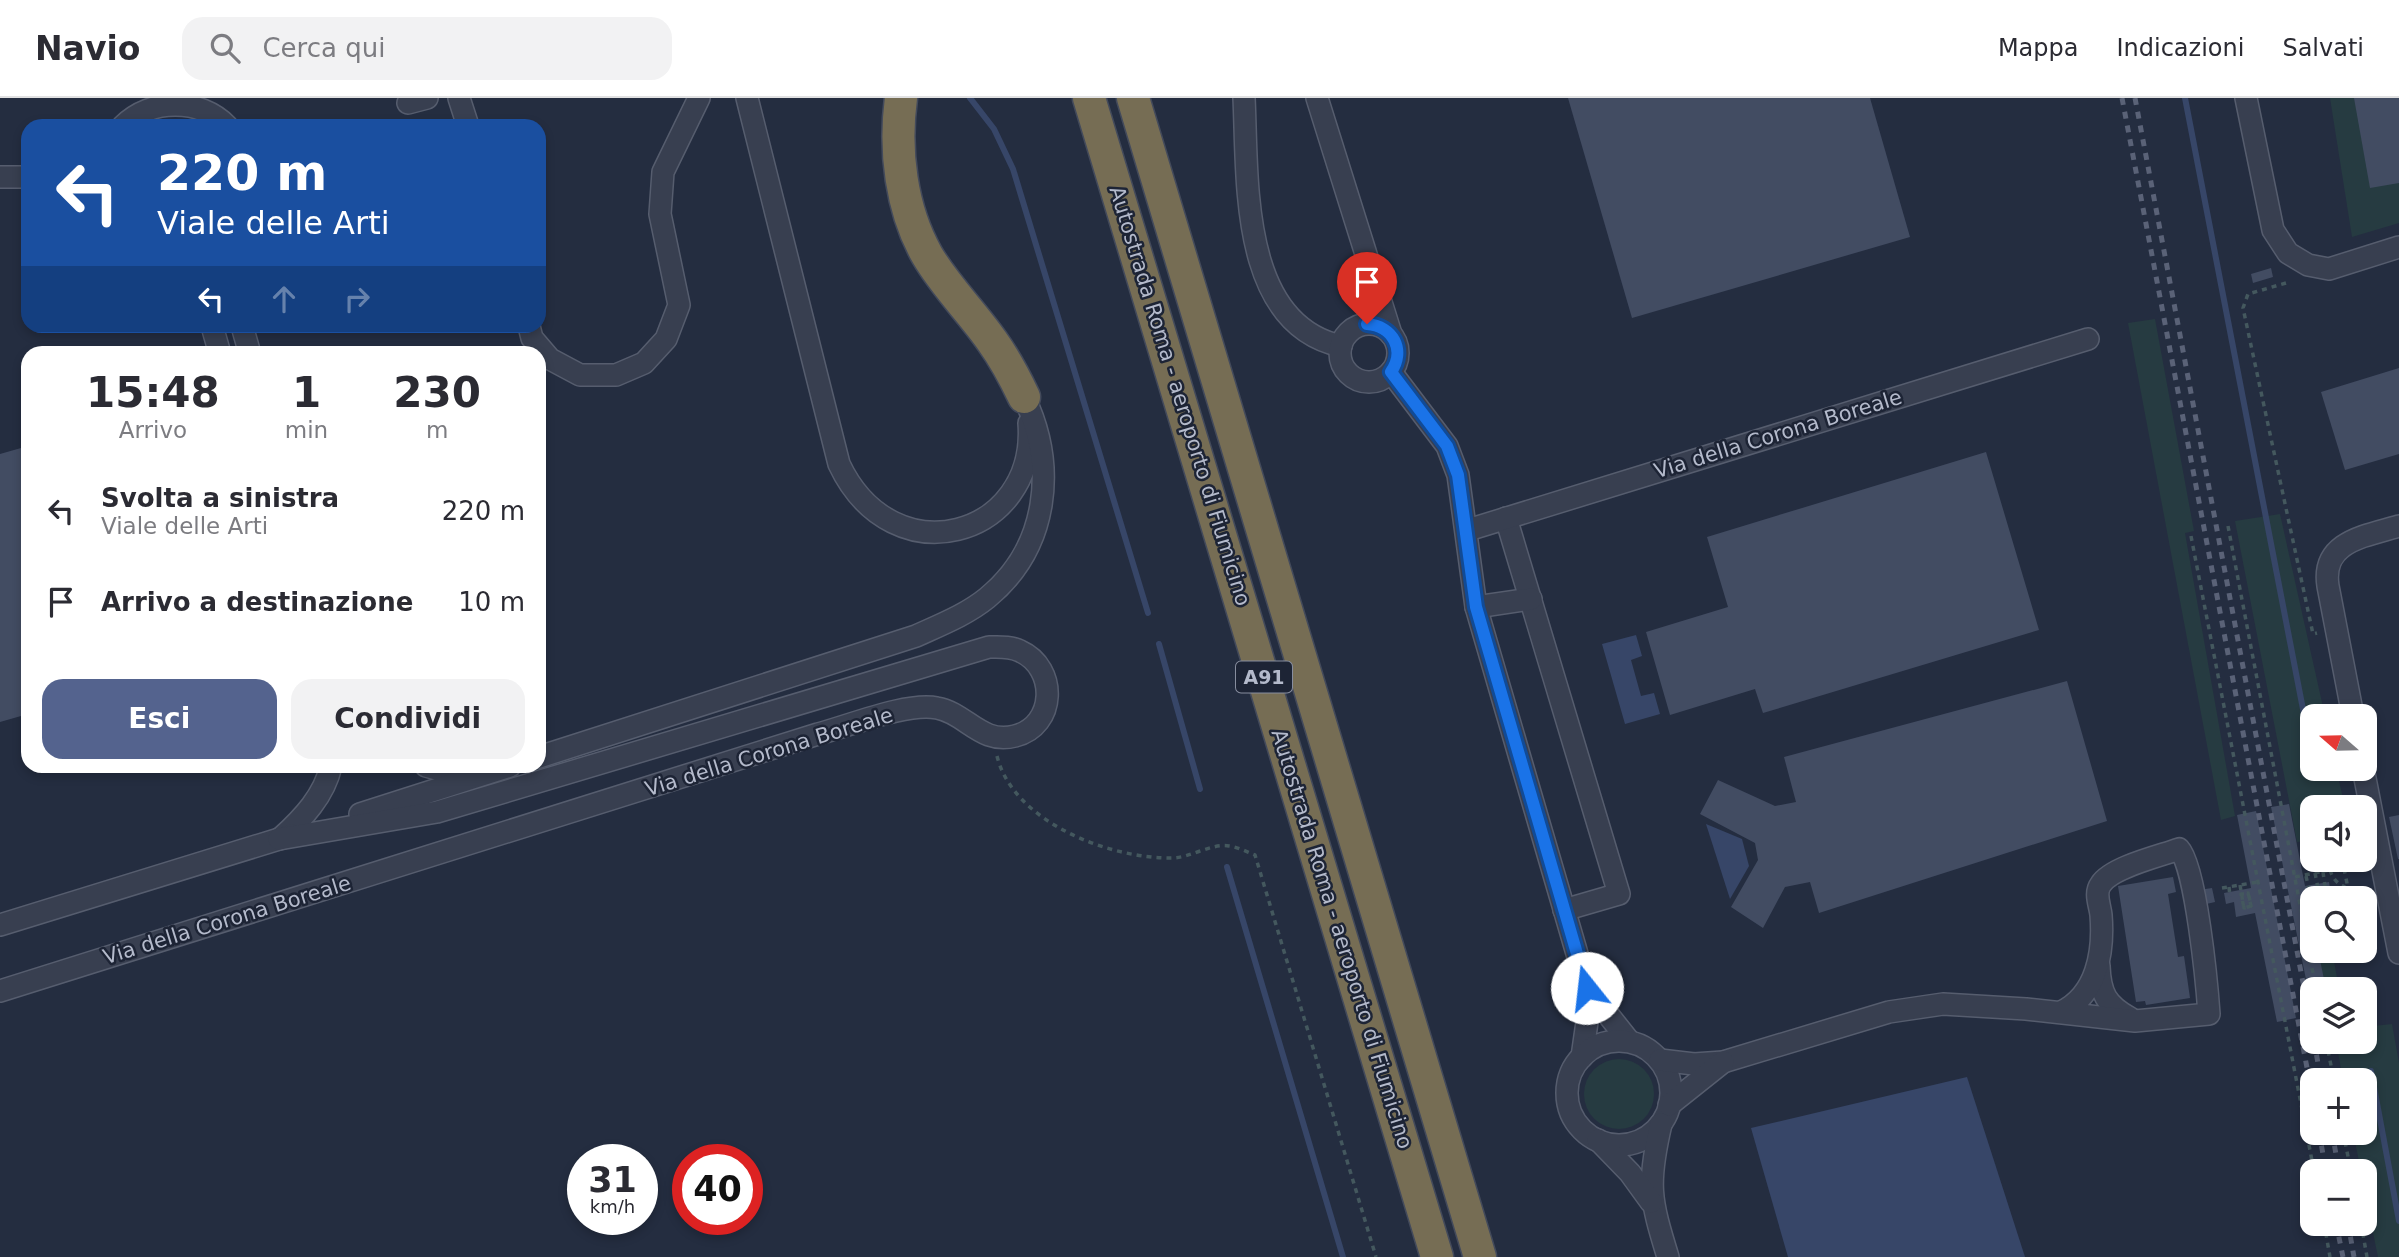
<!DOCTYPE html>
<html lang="it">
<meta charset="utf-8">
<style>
:root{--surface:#fff;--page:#f2f2f3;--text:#2b2b33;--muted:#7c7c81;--line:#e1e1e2;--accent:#54638e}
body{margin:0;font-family:"DejaVu Sans",sans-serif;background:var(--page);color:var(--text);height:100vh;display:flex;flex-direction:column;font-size:26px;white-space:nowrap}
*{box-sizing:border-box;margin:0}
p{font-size:23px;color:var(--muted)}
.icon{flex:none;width:38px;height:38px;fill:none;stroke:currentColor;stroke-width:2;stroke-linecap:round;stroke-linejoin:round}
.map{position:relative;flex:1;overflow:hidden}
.details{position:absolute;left:21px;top:248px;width:525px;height:427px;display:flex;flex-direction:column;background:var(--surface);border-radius:21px;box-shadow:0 4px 10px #0003}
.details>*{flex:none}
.hud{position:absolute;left:21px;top:21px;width:525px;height:214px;border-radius:21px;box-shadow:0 4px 10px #0003;background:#1a4fa0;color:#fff;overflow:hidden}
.needle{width:46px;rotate:290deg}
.controls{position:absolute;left:2300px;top:606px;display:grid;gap:14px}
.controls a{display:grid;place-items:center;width:77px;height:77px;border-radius:14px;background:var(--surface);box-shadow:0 4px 10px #0003;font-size:35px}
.speed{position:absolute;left:567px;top:1046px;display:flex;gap:14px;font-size:35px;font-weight:700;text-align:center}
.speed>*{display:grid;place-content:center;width:91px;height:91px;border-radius:50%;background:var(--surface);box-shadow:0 4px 10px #0003;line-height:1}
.speed small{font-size:18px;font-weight:400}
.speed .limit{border:10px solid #d22;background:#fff;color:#111}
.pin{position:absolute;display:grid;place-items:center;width:60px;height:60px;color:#fff;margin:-72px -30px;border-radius:50% 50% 50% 0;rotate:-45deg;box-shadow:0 0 7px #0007}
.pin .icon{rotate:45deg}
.me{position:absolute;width:77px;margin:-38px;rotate:344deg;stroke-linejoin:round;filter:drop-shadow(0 0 5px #0008)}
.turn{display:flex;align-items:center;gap:24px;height:147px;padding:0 21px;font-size:32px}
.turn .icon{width:91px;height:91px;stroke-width:2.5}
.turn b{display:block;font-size:49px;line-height:60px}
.lanes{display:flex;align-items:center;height:66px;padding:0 21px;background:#0003;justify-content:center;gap:35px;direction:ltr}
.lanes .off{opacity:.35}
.eta{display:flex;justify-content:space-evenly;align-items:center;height:119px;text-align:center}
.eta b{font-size:42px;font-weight:700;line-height:49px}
.action{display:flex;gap:14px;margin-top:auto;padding:14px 21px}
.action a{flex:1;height:80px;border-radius:21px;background:var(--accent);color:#fff;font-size:28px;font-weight:700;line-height:80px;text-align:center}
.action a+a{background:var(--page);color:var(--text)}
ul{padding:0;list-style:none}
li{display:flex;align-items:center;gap:21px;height:91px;padding:0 21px}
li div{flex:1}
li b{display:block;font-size:26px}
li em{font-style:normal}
header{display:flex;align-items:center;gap:42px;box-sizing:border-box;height:98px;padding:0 35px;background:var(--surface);border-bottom:2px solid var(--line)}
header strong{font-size:33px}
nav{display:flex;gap:38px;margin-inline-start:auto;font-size:24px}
.search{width:490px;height:63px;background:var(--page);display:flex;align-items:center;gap:18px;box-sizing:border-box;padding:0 24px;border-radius:21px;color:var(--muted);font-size:26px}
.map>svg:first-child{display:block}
</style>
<header>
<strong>Navio</strong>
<div class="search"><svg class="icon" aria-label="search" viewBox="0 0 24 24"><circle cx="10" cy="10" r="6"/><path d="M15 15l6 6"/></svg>Cerca qui</div>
<nav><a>Mappa</a><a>Indicazioni</a><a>Salvati</a></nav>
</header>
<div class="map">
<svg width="2399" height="1159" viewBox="0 0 2399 1159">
<rect width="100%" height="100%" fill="#242d40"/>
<g fill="#263b41">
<path d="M2330,0H2399V125L2352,139Z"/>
<path d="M2155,221L2194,433L2185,435L2235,718L2221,722L2128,225Z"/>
<path d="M2280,416L2325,618H2312V670H2336L2345,709H2312V742L2297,744L2235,423Z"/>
<path d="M2318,852H2332L2339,891H2325Z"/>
<path d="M2392,926L2399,965V1159H2378L2364,1091V1073H2361L2353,1034H2364V982H2343L2336,943H2364V929Z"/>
<circle cx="1619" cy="996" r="35"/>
</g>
<g fill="#374668">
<path d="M1636,537L1642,558L1631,562L1641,598L1654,595L1660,616L1625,626L1602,546Z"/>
<path d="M1706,726L1742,741L1749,768L1730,801Z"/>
<path d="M1967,979L2025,1159H1788L1751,1030Z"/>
</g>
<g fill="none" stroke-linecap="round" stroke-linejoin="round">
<g stroke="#374668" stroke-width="6">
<path d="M970,0L994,31L1013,71L1148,515"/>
<path d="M2185,0L2307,632"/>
<path d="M1159,546L1200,691"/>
<path d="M1227,769L1343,1159"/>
<path d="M2371,973L2399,1123"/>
</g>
</g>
<g fill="#424c62">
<path d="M1568,0H1870L1910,139L1632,220Z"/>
<path d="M2354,0H2399V85L2370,90Z"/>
<path d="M2271,170L2273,179L2253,185L2251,176Z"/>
<path d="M2399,270V356L2345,372L2321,294Z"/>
<path d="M28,348V616L0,624V356Z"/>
<path d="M1986,354L2039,532L1763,615L1755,591L1670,617L1646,534L1728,509L1707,439Z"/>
<path d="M2067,583L2107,723L1819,815L1810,784L1785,789L1763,830L1731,809L1758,762L1755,745L1700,716L1718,682L1775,708L1796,704L1784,659Z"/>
<path d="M2289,706L2305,788L2329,784L2330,790L2324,792L2325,800H2312L2310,810L2312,852H2318L2326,891H2312V911L2271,709Z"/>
<path d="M2256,713L2296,920L2277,924L2255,815L2236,819L2234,804L2226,806L2224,795L2251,790L2237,717Z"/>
<path d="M2399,717V761H2398L2389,719Z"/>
<path d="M2173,779L2176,794L2168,796L2178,859L2184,858L2190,900L2146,907L2145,903L2136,904L2118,788Z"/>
<path d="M2212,790L2215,804L2202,807L2199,792Z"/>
</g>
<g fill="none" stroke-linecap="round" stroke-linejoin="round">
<g stroke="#565d6e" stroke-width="24">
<g id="minor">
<path d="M459,0L468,28"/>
<path d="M747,0L839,366C893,481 1038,439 1029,325"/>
<path d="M1244,0C1248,81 1239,226 1341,248"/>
<path d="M1317,0L1391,236"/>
<path d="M2246,0L2273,132L2288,155L2308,167L2329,171L2399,149"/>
<path d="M408,5L427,0"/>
<path d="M123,28C151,0 200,0 227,28"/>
<path d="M0,79H28"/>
<circle cx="1369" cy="255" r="29"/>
<path d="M212,228L220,256"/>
<path d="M242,228L250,256"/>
<path d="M529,228L532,240L550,261L580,277H616L644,265L666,241L679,207L660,116L663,74L699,0"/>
<path d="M1391,274L1447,348L1458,377L1476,509L1587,890L1588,917L1582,959"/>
<path d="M1506,420L1619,796L1564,812"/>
<path d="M1468,432L2088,241"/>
<path d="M1476,509L1531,501"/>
<path d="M2353,618L2328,488C2321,443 2366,438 2399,428"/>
<path d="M539,659L916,538C940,527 966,517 987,500C1049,449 1057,368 1024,299"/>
<path d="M426,668L470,680"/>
<path d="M2363,670L2399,855"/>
<path d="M360,716L510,668"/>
<path d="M281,740C303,720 324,698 331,668"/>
<path d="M0,827L292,737"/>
<path d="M2099,868C2100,895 2106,907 2130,920"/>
<path d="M1587,890L1629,943"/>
<path d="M0,893L818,636C849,628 907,604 937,610C966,615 981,647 1015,638C1056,628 1058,570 1020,553C1010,548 1000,549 989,549L437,714L279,741"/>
<circle cx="1619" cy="995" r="52"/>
<path d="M1660,962L1694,966L1723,964L1889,914L1943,906L2026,911L2135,923L2209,916C2207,887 2196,769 2179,751C2160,758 2112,769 2101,786C2094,795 2100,807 2101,817C2104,854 2097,897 2061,914"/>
<path d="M1669,1007L1723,964"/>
<path d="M1661,1026C1647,1086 1650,1101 1668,1159"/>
<path d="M1598,1042L1630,1075L1651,1104"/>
</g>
</g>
<g stroke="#434a5b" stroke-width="35">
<g id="highway">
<path d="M901,0C894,52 901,111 927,157C945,188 971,213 992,243C1005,261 1015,280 1024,299"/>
<path d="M1089,0L1437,1159"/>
<path d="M1133,0L1480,1159"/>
</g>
</g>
<g stroke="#44585e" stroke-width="3.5" stroke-dasharray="5 5" stroke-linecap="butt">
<path d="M2286,185L2248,196L2243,210L2313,536L2317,535"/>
<path d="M2228,428L2316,891"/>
<path d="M2191,438L2314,1073"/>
<path d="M997,658C1013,724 1110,761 1172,760C1190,760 1211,745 1229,748C1238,749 1247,754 1255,757L1376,1159"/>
<path d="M2342,761L2348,790"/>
<path d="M2330,772C2335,789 2351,793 2367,794"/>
<path d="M2323,774L2325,788"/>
<path d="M2315,775L2320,800"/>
<path d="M2306,778L2312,805"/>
<path d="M2295,779L2330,772L2328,761"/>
<path d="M2240,787L2244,810L2251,808L2248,795L2244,796"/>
<path d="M2229,789L2230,799"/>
<path d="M2222,790L2258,784"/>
<path d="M2326,943L2334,982"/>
<path d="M2343,1034L2351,1073"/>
<path d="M2324,1125L2330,1159"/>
<path d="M2361,1125L2367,1159"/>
</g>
<use href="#minor" stroke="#383f50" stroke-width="21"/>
<use href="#highway" stroke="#766d54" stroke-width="32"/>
<g stroke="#5a6277" stroke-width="5" stroke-dasharray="7 7" stroke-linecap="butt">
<path d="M2122,0L2312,996"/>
<path d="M2135,0L2312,932"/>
<path d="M2314,943L2321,982"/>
<path d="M2319,1034L2326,1073"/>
<path d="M2332,1034L2339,1073"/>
<path d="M2336,1125L2343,1159"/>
<path d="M2348,1125L2354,1159"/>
</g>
<g stroke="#44585e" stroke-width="3.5" stroke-dasharray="5 5" stroke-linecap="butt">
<path d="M2313,790L2319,789L2321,800"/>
<path d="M2244,796H2241L2244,810L2251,808L2248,793"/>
</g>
</g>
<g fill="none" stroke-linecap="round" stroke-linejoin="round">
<g stroke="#114b97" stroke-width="18">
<path id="route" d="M1367,226C1393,228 1406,252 1391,274L1447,348L1458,377L1476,509L1587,890"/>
</g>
<use href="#route" stroke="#1a73e8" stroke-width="12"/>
</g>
<g text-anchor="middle" stroke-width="5" stroke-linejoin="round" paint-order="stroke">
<rect fill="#1d2435" stroke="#878d9e" stroke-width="2" x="1236" y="563.5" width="56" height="31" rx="5"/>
<g font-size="19" font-weight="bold" fill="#b4bacb">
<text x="1264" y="586">A91</text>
</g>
<g font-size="21" fill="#b4bacb" stroke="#1d2435">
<text transform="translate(1180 298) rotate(73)" y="7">Autostrada Roma - aeroporto di Fiumicino</text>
<text transform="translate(1778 336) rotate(-17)" y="7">Via della Corona Boreale</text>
<text transform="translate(769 654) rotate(-17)" y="7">Via della Corona Boreale</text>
<text transform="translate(227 822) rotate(-17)" y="7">Via della Corona Boreale</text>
<text transform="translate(1342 841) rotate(73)" y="7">Autostrada Roma - aeroporto di Fiumicino</text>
</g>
</g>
</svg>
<div class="controls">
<a><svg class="needle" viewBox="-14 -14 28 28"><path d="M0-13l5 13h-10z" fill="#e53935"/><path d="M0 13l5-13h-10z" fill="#7c7c81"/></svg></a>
<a><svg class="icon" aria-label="sound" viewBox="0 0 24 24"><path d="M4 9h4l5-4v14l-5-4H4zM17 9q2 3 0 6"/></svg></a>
<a><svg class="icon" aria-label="search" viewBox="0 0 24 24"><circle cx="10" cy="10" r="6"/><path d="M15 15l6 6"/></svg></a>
<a><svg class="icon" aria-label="layers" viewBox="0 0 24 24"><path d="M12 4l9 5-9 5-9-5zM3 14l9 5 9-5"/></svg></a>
<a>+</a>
<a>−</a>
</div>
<div class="speed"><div>31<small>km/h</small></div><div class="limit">40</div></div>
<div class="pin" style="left:1367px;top:226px;background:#d93025"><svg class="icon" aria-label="arrive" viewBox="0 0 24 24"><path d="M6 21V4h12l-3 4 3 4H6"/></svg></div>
<svg class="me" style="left:1587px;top:890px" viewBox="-20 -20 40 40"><circle r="19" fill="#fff"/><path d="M0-13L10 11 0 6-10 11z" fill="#1a73e8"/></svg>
<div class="hud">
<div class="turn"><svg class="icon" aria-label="left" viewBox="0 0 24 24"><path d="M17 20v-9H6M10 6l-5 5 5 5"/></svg><div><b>220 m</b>Viale delle Arti</div></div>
<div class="lanes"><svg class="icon" aria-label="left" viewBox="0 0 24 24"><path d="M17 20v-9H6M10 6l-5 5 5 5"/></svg><svg class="icon off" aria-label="ahead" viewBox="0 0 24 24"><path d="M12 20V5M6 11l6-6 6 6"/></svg><svg class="icon off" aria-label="right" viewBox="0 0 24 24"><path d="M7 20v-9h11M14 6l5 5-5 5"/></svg></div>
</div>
<section class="details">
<div class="eta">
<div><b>15:48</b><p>Arrivo</p></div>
<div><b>1</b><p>min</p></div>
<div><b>230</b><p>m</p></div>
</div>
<ul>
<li><svg class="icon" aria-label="left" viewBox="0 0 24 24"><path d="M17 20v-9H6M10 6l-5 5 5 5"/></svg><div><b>Svolta a sinistra</b><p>Viale delle Arti</p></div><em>220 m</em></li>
<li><svg class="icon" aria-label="arrive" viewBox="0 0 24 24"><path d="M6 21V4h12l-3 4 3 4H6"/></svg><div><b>Arrivo a destinazione</b></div><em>10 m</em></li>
</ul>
<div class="action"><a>Esci</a><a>Condividi</a></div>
</section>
</div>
